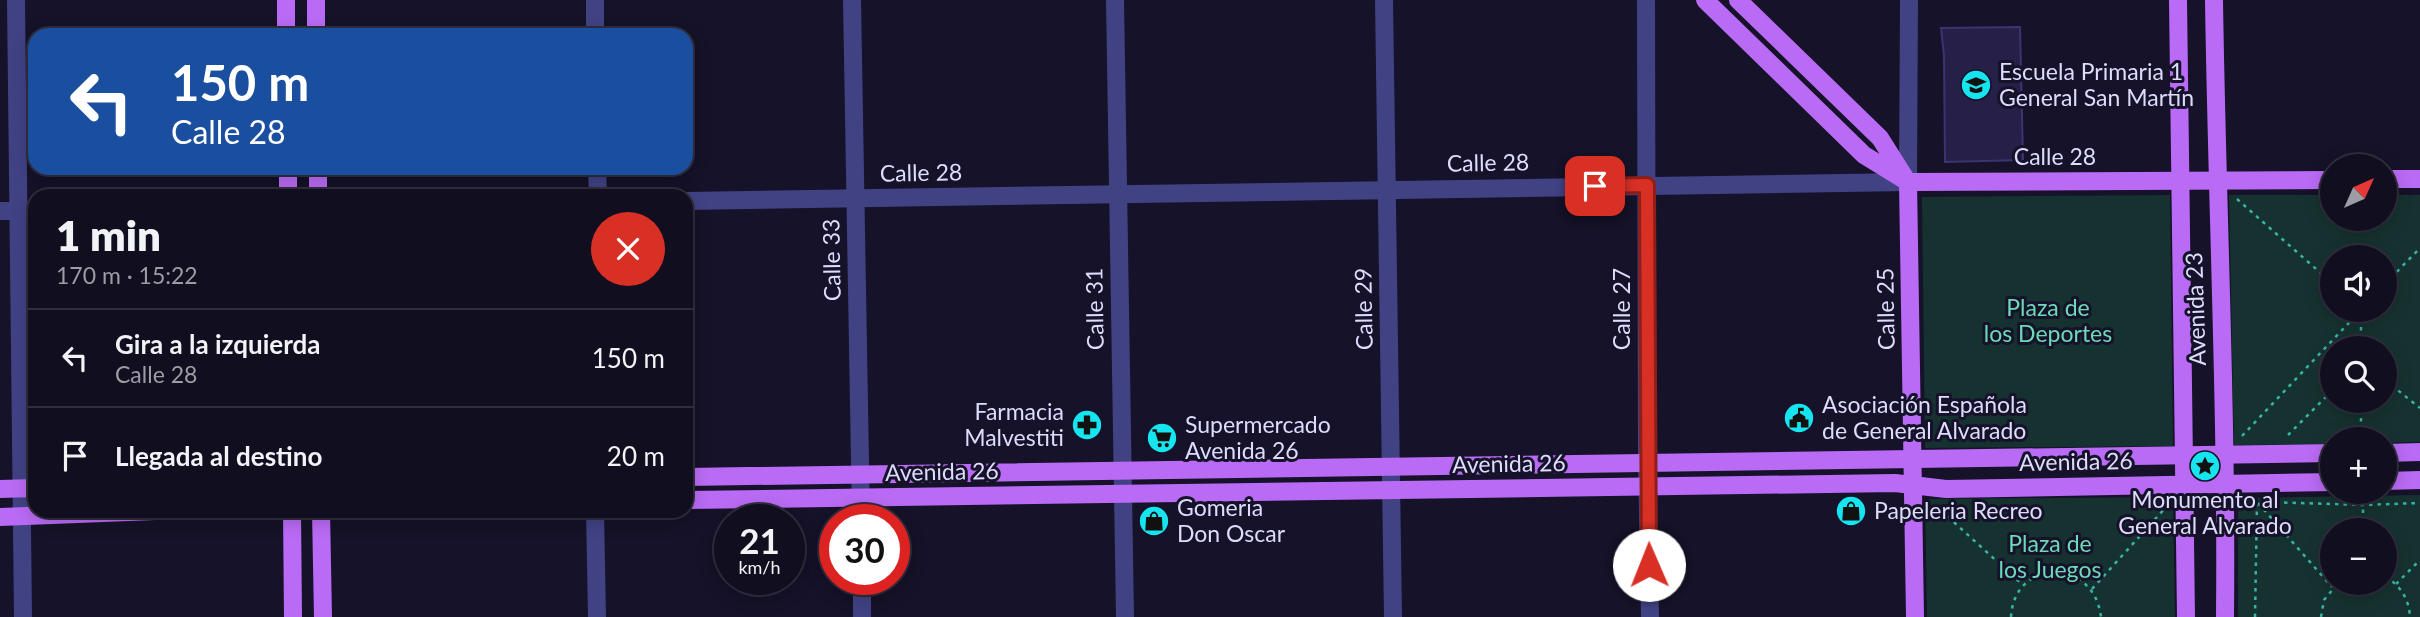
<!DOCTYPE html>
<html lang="es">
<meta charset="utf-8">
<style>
:root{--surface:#100e1f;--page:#191728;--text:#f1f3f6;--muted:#9c9ca4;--line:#302e3d}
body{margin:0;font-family:Lato,sans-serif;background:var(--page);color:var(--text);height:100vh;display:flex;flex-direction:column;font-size:26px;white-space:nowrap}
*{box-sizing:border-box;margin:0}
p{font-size:23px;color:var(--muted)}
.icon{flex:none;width:38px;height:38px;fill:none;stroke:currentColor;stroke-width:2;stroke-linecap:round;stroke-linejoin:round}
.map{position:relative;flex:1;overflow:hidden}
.details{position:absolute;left:28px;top:189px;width:665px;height:329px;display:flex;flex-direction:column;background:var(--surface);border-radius:21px;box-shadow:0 4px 18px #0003,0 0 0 2px var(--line)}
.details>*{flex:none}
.top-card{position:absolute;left:28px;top:28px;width:665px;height:147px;border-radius:21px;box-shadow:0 4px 18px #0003,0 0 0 2px var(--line);background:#1a4fa0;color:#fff;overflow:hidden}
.needle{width:46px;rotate:45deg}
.buttons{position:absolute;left:2320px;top:154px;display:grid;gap:14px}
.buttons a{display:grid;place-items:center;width:77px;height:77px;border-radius:50%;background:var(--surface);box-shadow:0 4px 18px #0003,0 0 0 2px var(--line);font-size:35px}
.speed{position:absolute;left:714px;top:504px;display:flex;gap:14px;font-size:35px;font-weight:700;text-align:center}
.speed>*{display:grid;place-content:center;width:91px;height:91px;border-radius:50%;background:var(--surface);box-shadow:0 4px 18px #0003,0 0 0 2px var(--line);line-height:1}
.speed small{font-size:18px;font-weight:400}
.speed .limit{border:10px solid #d22;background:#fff;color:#111}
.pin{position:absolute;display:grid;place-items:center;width:60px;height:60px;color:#fff;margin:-30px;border-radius:14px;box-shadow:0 4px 10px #0006}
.me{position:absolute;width:77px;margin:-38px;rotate:359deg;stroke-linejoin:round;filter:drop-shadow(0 0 5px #0008)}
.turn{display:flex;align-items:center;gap:24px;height:147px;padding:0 28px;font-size:32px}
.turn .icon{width:91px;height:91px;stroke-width:2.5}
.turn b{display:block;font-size:49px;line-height:60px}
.round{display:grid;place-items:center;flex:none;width:74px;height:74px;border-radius:37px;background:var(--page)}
.overview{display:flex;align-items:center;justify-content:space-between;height:119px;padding:0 28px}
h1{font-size:42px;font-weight:800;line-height:52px}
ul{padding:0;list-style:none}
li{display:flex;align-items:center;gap:21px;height:98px;padding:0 28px;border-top:2px solid var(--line)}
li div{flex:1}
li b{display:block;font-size:26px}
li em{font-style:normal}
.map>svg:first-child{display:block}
</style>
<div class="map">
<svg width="2420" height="617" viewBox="0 0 2420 617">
<rect width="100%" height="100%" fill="#151229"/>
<g fill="#163230" fill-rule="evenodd">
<path d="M2170,195L2173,446L1925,448L1922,197Z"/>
<path d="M2229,195H2333V219H2385V195H2420V442L2385,443V439H2333V444L2234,445ZM2333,257H2385V310H2333ZM2333,348H2385V401H2333Z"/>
<path d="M2420,495V617H2238V498ZM2333,530H2385V583H2333Z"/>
<path d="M2173,497L2175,617H1927L1925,499Z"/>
</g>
<path fill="#262048" stroke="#3d3372" stroke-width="2" d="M2020,27L2023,160L1945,162L1944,56L1941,28Z"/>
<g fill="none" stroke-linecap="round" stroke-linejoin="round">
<g stroke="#39b3a6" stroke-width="2.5" stroke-dasharray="3.5 5" stroke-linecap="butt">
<path d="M2237,199L2333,284"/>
<path d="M2385,284L2420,248"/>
<path d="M2361,310V348"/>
<path d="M2385,380L2420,408"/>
<path d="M2361,401V439"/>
<path d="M2288,435L2333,390"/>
<path d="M2242,436L2361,310"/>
<path d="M2267,502L2363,505L2420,503"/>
<path d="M2258,503L2332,587"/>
<path d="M1935,505L2023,585"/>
<path d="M2363,530V506"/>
<path d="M2385,577C2401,585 2409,600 2410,617"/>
<path d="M2396,584L2420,560"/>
<path d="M2092,589L2167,506"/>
<path d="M2011,617C2014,558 2094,557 2101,617"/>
<path d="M2255,617L2257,502"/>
<path d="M2321,617L2324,600L2338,583"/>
</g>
<g stroke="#414284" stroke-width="18">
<path d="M16,0L23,617"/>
<path d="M595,0V35"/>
<path d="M852,0L861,520"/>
<path d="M1115,0L1125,617"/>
<path d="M1384,0L1393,617"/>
<path d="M1646,0L1647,462L1650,617"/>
<path d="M597,168L598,196"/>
<path d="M686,201L1908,182L1909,0"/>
<path d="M0,211H35"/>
<path d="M595,511L597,617"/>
<path d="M862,579V617"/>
</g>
<g stroke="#ba6bf5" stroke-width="18">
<path d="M286,0V35"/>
<path d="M316,0V35"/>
<path d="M1705,0L1864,155L1908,182"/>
<path d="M1738,0L1880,138L1904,176"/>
<path d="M2178,0L2186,617"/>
<path d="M2214,0C2217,206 2227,411 2225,617"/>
<path d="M288,168V196"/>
<path d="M318,168V196"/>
<path d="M2385,179H2420"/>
<path d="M1908,182L1915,617"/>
<path d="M1908,182L2333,180"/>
<path d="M2385,453L2420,452"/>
<path d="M686,477L2333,453"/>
<path d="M2385,481L2420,480"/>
<path d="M0,489L35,488"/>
<path d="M686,500L1895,483L1946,489L2333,482"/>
<path d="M292,511L293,617"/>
<path d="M321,511L323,617"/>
<path d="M0,517L155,511"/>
</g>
</g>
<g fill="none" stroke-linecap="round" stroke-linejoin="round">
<g stroke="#8d1f18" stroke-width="18">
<path id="route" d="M1595,186L1647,185L1649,565"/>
</g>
<use href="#route" stroke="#d93025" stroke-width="12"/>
</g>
<defs>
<g id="school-disc" transform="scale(1.575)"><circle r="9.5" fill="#16e4ef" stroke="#151229"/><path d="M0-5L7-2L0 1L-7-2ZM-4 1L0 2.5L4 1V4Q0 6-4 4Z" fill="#111"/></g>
<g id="civic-disc" transform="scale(1.575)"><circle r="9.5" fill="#16e4ef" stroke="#151229"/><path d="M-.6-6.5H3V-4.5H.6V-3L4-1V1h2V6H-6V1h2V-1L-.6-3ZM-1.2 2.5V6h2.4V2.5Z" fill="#111"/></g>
<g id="pharmacy-disc" transform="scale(1.575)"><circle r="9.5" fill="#16e4ef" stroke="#151229"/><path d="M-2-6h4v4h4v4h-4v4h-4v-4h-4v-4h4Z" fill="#111"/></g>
<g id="supermarket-disc" transform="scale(1.575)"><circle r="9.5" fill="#16e4ef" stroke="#151229"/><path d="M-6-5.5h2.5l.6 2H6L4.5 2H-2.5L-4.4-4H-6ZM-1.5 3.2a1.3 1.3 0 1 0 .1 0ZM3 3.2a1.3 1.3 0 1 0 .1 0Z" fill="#111"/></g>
<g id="sight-disc" transform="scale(1.575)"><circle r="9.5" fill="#16e4ef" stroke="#151229"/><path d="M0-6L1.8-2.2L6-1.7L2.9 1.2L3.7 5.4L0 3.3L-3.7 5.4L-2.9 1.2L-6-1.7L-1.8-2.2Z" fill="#111"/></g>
<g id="shop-disc" transform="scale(1.575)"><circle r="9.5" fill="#16e4ef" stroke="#151229"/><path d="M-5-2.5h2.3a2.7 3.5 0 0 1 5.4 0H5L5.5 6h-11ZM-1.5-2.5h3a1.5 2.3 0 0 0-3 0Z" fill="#111"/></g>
</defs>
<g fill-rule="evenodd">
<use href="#school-disc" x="1976" y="85"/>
<use href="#civic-disc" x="1799" y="418"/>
<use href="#pharmacy-disc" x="1087" y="425"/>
<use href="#supermarket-disc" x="1162" y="438"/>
<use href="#sight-disc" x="2205" y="466"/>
<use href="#shop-disc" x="1851" y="511"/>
<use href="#shop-disc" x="1154" y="521"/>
</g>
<g text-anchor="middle" stroke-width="6" stroke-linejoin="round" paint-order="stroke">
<g font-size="23" fill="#dedcfd" stroke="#151229" text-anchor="start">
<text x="1999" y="80">Escuela Primaria 1<tspan x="1999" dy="26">General San Martín</tspan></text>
<text x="1822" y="413">Asociación Española<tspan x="1822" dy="26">de General Alvarado</tspan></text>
<text x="1064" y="420" text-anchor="end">Farmacia<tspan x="1064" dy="26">Malvestiti</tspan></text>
<text x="1185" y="433">Supermercado<tspan x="1185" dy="26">Avenida 26</tspan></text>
<text x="2205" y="508" text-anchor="middle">Monumento al<tspan x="2205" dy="26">General Alvarado</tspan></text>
<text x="1177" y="516">Gomeria<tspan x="1177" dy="26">Don Oscar</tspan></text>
<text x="1874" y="519">Papeleria Recreo</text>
</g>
<g font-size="23" fill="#dedcfd" stroke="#151229">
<text x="2055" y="165">Calle 28</text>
<text transform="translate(1488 163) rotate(-1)" y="8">Calle 28</text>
<text transform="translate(921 173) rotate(-1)" y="8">Calle 28</text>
<text transform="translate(832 260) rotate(-91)" y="8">Calle 33</text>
<text transform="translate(1095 309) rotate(-91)" y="8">Calle 31</text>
<text transform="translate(1364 309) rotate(-91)" y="8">Calle 29</text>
<text transform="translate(1622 309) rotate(-90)" y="8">Calle 27</text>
<text transform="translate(1886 309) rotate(-91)" y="8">Calle 25</text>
<text transform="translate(2196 309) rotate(-92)" y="8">Avenida 23</text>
<text transform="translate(2076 462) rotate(-1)" y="8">Avenida 26</text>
<text transform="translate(1509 464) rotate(-1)" y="8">Avenida 26</text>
<text transform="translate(942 472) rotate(-1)" y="8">Avenida 26</text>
</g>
<g font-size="23" fill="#6cd9b8" stroke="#151229">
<text x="2048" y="316">Plaza de<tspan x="2048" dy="26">los Deportes</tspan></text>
<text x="2050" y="552">Plaza de<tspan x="2050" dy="26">los Juegos</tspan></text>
</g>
</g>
</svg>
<div class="buttons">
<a><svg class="needle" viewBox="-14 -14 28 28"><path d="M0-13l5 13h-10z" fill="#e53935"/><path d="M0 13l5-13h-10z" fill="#9c9ca4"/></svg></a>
<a><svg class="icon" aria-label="sound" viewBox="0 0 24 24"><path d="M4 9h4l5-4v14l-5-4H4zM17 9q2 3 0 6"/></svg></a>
<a><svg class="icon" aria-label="search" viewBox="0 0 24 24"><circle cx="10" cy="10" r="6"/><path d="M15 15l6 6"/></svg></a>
<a>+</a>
<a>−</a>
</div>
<div class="speed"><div>21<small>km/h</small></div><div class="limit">30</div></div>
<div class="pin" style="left:1595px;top:186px;background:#d93025"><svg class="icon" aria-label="arrive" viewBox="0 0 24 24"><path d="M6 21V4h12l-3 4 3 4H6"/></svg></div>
<svg class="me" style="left:1649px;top:565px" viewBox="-20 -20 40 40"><circle r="19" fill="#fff"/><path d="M0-13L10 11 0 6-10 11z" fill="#d93025"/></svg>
<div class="top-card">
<div class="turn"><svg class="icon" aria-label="left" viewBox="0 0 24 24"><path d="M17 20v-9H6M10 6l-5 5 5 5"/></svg><div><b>150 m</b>Calle 28</div></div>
</div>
<section class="details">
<div class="overview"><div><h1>1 min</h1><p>170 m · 15:22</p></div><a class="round" style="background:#d93025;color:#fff"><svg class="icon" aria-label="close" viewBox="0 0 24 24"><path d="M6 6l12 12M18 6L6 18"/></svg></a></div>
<ul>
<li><svg class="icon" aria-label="left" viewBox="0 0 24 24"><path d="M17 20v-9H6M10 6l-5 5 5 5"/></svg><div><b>Gira a la izquierda</b><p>Calle 28</p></div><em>150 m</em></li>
<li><svg class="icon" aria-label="arrive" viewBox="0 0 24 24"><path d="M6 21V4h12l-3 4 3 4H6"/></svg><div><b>Llegada al destino</b></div><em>20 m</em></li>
</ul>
</section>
</div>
